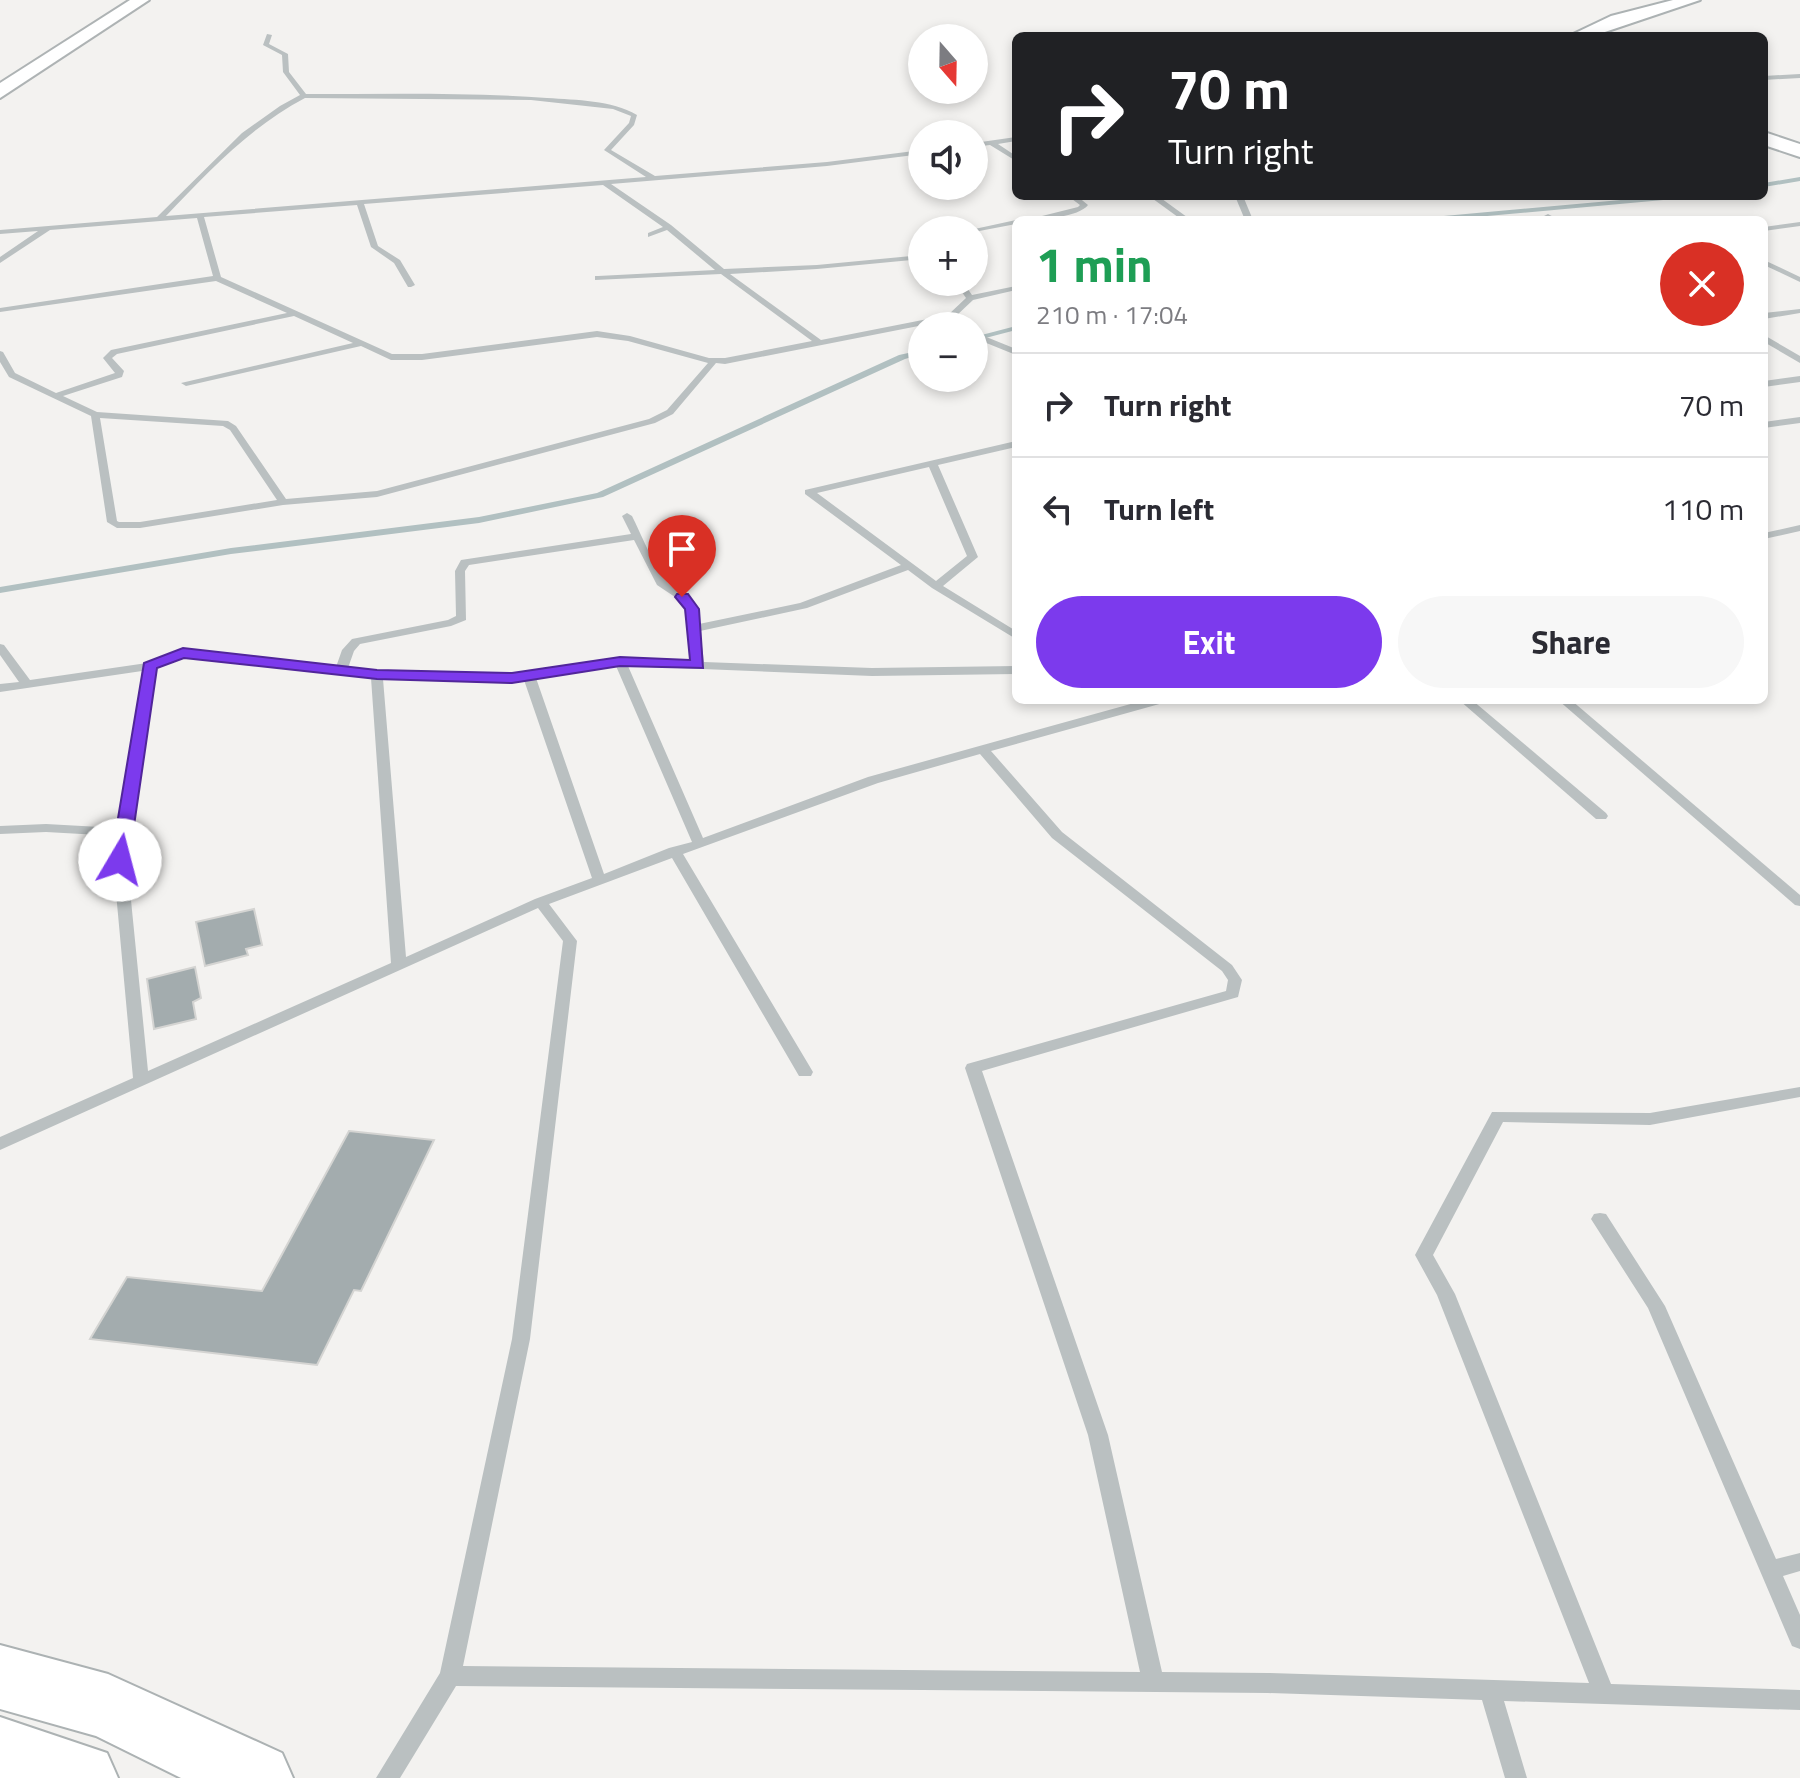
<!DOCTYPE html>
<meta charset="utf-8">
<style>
:root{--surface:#fff;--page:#f7f7f7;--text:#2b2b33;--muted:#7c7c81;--line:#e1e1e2;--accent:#7c3aed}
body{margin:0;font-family:"Titillium Web",sans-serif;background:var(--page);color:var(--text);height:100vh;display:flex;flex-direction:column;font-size:30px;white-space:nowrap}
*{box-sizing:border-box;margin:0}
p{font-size:26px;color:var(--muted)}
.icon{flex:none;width:44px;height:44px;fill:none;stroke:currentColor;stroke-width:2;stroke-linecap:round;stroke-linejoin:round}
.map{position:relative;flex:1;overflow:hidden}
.side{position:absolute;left:1012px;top:216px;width:756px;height:488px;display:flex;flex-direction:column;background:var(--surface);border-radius:12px;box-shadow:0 4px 12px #0003}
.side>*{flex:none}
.top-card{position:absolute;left:1012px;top:32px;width:756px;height:168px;border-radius:12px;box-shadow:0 4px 12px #0003;background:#202124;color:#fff;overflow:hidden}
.needle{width:52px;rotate:160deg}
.tools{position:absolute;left:908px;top:24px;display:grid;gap:16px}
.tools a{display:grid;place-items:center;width:80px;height:80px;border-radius:50%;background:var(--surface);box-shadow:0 4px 12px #0003;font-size:40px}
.pin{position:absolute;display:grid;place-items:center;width:68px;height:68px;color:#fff;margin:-82px -34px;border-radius:50% 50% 50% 0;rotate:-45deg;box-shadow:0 0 8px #0007}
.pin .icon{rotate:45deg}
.me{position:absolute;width:88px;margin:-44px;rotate:8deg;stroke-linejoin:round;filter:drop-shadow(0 0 6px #0008)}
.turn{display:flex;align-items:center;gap:28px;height:168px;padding:0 24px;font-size:36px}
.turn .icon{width:104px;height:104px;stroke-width:2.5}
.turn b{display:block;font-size:56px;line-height:68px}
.round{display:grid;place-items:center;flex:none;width:84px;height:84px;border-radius:42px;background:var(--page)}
.headline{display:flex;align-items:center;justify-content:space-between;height:136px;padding:0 24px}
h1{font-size:48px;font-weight:700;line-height:60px;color:#1e9e55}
.cta{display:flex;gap:16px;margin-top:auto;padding:16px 24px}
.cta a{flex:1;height:92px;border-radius:48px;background:var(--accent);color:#fff;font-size:32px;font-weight:700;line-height:92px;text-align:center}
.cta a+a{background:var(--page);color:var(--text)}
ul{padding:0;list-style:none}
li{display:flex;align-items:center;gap:24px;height:104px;padding:0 24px;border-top:2px solid var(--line)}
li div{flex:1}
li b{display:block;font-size:30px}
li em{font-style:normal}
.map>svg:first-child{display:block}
</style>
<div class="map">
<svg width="1800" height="1778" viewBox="0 0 1800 1778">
<rect width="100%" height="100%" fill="#f3f2f0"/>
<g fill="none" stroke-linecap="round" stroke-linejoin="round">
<g fill="#b1c0c1" fill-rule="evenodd">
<path d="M1800,177V181L1764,187V183Z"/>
<path d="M1665,196H1688L1685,198L1443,220H1419L1422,218Z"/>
<path d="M1016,326V330L974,341V337Z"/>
<path d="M922,350V354L905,359L603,497L479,523L231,554L0,593V587L231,548L479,517L597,493L899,355Z"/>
</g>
</g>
<g fill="#a3acae" stroke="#d4d4d2" stroke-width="2">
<path d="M254,909L262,945L246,949L248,955L205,966L196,922Z"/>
<path d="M195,967L201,998L193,1002L196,1019L154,1029L147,979Z"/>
<path d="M349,1131L434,1140L361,1291L354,1290L317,1365L90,1339L127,1277L262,1291Z"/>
</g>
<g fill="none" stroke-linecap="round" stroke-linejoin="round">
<g stroke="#acb2b3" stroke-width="4">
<g id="major">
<path d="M1673,0H1700L1593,36H1569L1611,16Z"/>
<path d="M1764,132L1800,144V157L1764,145Z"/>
<path d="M0,1645L108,1674L282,1753L293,1778H181L96,1736L0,1709Z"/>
<path d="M0,1717L107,1753L118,1778H0Z"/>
</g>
</g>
<g stroke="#aeb3b4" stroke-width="4">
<path id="highway" d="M130,0H149L0,98V83Z"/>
</g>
<g fill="#bac0c1" fill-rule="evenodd">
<path d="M267,34L272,35L269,44L288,54L289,72L306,94C386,94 467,92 547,98C577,100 611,100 637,115L634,125L611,150L655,176L827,162L922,150V154L827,166L611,184L671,225L724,269L817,265L922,255V259L817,269L730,274L821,340L948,315L966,298L955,282H963L972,295L1016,286V290L973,300L955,317L961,326H953L949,320L725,364L716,363L673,414L655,423L377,497L283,505L140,528H117L107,522L91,416L9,377L0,362V351L3,352L15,373L56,393L115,373L103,358L111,350L287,313L216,281L0,312V308L213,276L197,218L50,230L0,263V257L38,231L0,234V230L157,217L242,133L280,106L300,95L283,72L282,55L263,45ZM305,98L531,100L613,109L631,116L629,123L604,150L646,177L166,216C209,171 250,127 305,98ZM603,185L663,227L648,233V237L667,230L715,270L598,276H595V280L721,274L812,341L725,358H709L630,336L597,331L422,354H392L221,277L204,217L357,205L371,247L394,263L408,287H411L415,285L400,260L378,246L364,204ZM294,316L353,343L181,383L186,386L361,346L391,360H422L597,337L628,341L708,363L667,410L649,419L377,491L286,499L236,426L228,421L97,412L63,396L122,377L124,371L112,358L117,354ZM100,418L223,426L230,430L277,500L140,522H119L117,521Z"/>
<path d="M1800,74V78L1764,80V76Z"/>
<path d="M1016,137V141L998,144L1016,156V161L990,145L974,147V143Z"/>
<path d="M1068,196H1077L1088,205C1079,217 1041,220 1026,220L1078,207L1080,205Z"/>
<path d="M1149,196H1158L1191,220H1182Z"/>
<path d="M1235,196H1243L1253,220H1245Z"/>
<path d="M1548,214L1559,220L1545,218L1544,216Z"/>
<path d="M1016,220V224L974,232V230H970Z"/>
<path d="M1800,222V226L1764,231V227Z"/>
<path d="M1764,260L1800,277V282L1764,265Z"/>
<path d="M1800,309V313L1764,319V313Z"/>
<path d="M974,332L1016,349V355L974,338Z"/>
<path d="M1764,335L1800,356V363L1764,342Z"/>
<path d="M1800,376V382L1764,387V381Z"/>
<path d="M1800,417V423L1764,428V422Z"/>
<path d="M1016,441V447L938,465L978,557L943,586L1016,631V639L932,588L908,570L807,608L700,631L704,662L872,668L1016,666V674L872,676L628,666L703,838L868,777L1145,700H1165L1163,703L991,751L1062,832L1232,965L1242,980L1238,997L982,1071L1108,1435L1162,1672L1268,1673L1589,1683L1437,1295L1415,1255L1492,1112L1650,1113L1800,1087V1097L1650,1125L1503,1122L1433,1255L1455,1294L1611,1684L1800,1690V1710L1504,1701L1527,1778H1505L1482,1700L1268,1693L456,1686L400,1778H376L440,1673L512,1339L563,941L538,908L0,1150V1137L133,1078L113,860L117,836L46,832L0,834V826L46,824L118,828L142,671L0,692V684L19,682L0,655V644L4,645L30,680L147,663L183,649L336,667L342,650L352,639L448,620L456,616L455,571L461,560L631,534L622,516L627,513L632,516C640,532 655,568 665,580C682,600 695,590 699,624L800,603L901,565L805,494V490ZM929,467L967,556L936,581L817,493ZM634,540L657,585L678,599L686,609L692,661L620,658L512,674L377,671L348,668L354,651L360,644L451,626L466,620L465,571L469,565ZM184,657L371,678L391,963L148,1071L127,860L155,668ZM616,666L692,842L669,848L604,874L536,678ZM383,679L512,682L524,680L592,878L535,899L406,957ZM980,754L1052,838L1222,971L1228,980L1226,991L967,1064L965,1068L1088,1435L1140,1672L463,1666L530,1339L577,941L549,904L672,858L799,1076H811L813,1072L683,854L878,783Z"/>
<path d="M1800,525V531L1764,539V533Z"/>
<path d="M1459,700H1472L1606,813L1608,816L1606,819H1596Z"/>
<path d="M1558,700H1571L1800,895V906L1795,905Z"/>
<path d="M1600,1213L1606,1214L1665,1306L1776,1559L1800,1553V1571L1783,1576L1800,1615V1649L1792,1646L1789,1639L1648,1308L1591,1219L1594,1214Z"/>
</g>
<use href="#major" fill="#fff" fill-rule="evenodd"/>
<use href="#highway" fill="#fff" fill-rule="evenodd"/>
</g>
<path fill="#7c3aed" stroke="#51269a" stroke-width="2" d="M677,594H688L699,609L703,668L620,666L512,683L377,679L184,658L157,668L129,860L120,866L111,860L144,663L183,648L377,670L512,673L620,657L690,660L685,609L675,597Z"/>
</svg>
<div class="tools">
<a><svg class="needle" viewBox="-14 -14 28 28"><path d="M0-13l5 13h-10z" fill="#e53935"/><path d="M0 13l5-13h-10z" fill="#7c7c81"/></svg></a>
<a><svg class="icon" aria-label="sound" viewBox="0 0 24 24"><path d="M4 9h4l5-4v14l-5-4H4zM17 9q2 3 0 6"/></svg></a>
<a>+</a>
<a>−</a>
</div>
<div class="pin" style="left:682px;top:597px;background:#d93025"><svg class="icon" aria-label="arrive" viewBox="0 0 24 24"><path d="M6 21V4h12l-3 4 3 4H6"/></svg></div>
<svg class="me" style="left:120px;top:860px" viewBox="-20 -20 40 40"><circle r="19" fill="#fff"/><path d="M0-13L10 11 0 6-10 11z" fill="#7c3aed"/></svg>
<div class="top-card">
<div class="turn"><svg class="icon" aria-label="right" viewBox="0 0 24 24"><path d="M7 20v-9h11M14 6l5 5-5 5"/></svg><div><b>70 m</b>Turn right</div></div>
</div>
<section class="side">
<div class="headline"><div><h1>1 min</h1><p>210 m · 17:04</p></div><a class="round" style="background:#d93025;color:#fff"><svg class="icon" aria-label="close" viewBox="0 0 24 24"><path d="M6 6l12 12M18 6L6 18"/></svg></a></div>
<ul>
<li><svg class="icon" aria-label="right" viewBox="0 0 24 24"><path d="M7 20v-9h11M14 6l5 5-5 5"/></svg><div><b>Turn right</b></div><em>70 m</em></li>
<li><svg class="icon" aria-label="left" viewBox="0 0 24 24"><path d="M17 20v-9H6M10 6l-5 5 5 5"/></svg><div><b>Turn left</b></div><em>110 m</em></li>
</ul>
<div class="cta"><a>Exit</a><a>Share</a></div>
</section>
</div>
